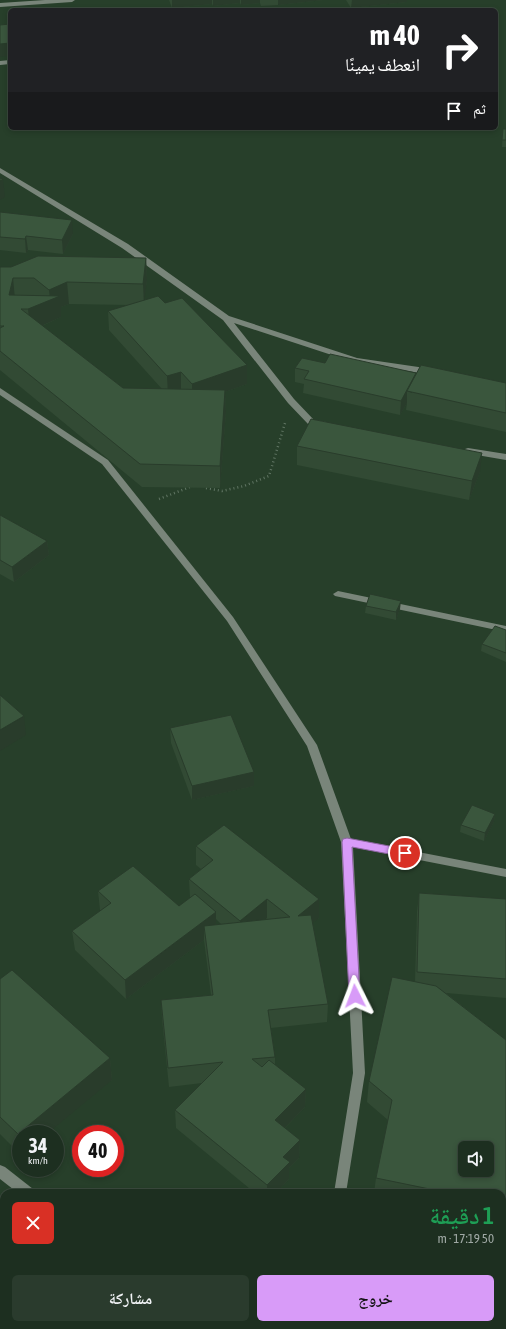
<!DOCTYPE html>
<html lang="ar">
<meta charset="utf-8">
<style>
:root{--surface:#1d2f20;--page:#2a3b2d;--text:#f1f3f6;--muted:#a0a9a5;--line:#3b4a3e;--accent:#d89bf8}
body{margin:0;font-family:"Asap Condensed","Noto Naskh Arabic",sans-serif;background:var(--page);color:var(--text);direction:rtl;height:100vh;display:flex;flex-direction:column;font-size:15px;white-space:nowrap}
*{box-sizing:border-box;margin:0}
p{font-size:13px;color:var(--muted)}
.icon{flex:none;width:22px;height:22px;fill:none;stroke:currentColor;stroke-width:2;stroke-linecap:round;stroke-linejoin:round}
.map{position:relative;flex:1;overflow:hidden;direction:ltr}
.panel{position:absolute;left:0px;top:1189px;width:506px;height:140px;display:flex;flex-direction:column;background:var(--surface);border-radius:12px 12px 0 0;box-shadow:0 2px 6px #0003,0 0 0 1px var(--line);direction:rtl}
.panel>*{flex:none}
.top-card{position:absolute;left:8px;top:8px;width:490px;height:122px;border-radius:6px;box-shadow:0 2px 6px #0003,0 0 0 1px var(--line);direction:rtl;background:#202124;color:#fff;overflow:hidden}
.controls{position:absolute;left:458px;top:1141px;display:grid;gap:8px}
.controls a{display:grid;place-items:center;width:36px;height:36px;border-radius:6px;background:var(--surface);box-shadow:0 2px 6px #0003,0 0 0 1px var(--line);font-size:20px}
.speed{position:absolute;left:12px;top:1125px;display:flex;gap:8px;font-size:20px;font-weight:700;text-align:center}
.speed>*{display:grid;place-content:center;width:52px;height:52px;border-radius:50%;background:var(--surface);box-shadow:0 2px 6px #0003,0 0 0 1px var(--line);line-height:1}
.speed small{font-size:10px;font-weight:400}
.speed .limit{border:6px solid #d22;background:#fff;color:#111}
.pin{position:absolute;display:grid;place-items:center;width:34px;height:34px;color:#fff;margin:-17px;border:2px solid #fff;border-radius:50%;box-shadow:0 1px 4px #0007}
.me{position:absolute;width:44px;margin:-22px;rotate:357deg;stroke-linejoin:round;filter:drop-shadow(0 0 3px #0008)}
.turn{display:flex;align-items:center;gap:14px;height:84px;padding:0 12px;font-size:18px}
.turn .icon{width:52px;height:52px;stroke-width:2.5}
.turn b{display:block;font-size:28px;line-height:34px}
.then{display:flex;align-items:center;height:38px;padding:0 12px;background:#0003;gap:8px;font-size:15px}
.round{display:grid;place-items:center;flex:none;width:42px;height:42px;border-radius:6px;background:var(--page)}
.head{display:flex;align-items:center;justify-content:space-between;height:68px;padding:0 12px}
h1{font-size:24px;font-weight:600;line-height:30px;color:#1e9e55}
.button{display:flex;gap:8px;margin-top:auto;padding:8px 12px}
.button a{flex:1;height:46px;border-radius:6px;background:var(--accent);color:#111;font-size:16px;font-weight:600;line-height:46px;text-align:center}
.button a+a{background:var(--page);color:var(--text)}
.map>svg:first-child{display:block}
</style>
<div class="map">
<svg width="506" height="1329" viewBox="0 0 506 1329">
<rect width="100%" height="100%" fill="#273f2a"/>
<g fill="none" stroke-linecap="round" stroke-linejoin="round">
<g stroke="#607563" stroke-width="2.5" stroke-dasharray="1 3" stroke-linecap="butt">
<path d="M206,488L222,491L244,486L269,476L285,423"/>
<path d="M159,499L190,487"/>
</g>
<g fill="#79857a" fill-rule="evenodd">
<path d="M45,0H75L72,2L0,7V3Z"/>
<path d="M10,60V64L0,65V61Z"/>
<path d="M0,168L128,244L229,316L357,358L432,369L436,372L432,375L353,362L234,323L294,399L314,420L326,422L327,424L323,427L308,424L288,403L223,320L122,248L0,173Z"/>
<path d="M0,388L108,460L233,617L317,745L351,839L506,869V877L353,847L365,1073L346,1193H334L353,1073L341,842L307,746L227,621L102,464L0,395Z"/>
<path d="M468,448L506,454V460L465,453L464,451L465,449Z"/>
<path d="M338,591L506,626V632L335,596L333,594Z"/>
<path d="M0,1165L5,1167L33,1189L34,1193H18L0,1179Z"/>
<rect x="233" y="1325" width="14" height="4"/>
<rect x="318" y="1325" width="14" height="4"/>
</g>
</g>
<g fill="#324a34" fill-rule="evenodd">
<path d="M169,0H324L278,5L261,6L260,3L241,5L240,3L213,6L212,4L172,8Z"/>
<path d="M346,0H407V2L351,8Z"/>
<path d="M503,129H506V147H502Z"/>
<path d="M0,212L73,234L63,254L28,250L26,253L0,250Z"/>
<path d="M146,258L147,280L144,300L247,384L225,392L226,412L220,488L142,487L0,370V267H11ZM69,304L129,305L108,311L109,330L162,389L123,388L42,326L61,317V307Z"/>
<path d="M325,363L506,383V432L406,410L407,403L400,415L303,393L304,384L295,382V368Z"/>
<path d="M297,446L480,472L469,500L297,465Z"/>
<path d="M0,515L47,541L49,555L14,582L0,574Z"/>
<path d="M366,606L400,609L396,620L365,613Z"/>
<path d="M506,630V662L481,651L482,644Z"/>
<path d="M170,728L254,772V786L192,800L171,743Z"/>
<path d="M495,814L494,822L484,841L460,832L461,825Z"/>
<path d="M196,846L319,899V918L312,923L328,1004L327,1022L271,1028L275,1057V1065L306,1089L305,1107L285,1128L300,1140L299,1158L289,1168V1179L276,1193H255L176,1128L175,1110L202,1083L169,1087L162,1019L161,1000L211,995L204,940L126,999L75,950L72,931L101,911L100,910L98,891L179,906L190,898L189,879L201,869L196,865ZM216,919L221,924L216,925Z"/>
<path d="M419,893L506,899V998L446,993L506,1040V1226L502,1225V1193H374L376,1178L388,1120L367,1102L369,1081L415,982L417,912Z"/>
<path d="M0,979L110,1058L112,1080L21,1134V1155L0,1134Z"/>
<path d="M502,1233H506V1327L490,1326L491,1329H365V1325H502Z"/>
</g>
<g fill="#293c2b">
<path d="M172,0H212V4L172,8Z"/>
<path d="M213,0H240V3L213,6Z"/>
<path d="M241,0H260V3L241,5Z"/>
<path d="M278,0H324L278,5Z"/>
<path d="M352,0H407V2L351,8Z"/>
<path d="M10,43V56L0,57V44Z"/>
<path d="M3,179L5,197L0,200V181Z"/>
<path d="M72,220L73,234L63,254L62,240Z"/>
<path d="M26,236L28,250L26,253L25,239Z"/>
<path d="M146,258L147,280L144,305L143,284Z"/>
<path d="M13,278L15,299L9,295Z"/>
<path d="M67,282L69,304L61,307V317L30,331L28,309L50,300L49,290Z"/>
<path d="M247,365V384L225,392L226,412L220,488V466L192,403V384Z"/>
<path d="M181,372V391L168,395L167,376Z"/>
<path d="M416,373L412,393L407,391V403L400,415L401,401Z"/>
<path d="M482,453L480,472L469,500L472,481Z"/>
<path d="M47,541L49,555L14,582L12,567Z"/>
<path d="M401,601L400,609L396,620V612Z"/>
<path d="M24,716L26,735L0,751V730Z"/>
<path d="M254,772V786L192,800V786Z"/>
<path d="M495,814L494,822L484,841L485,833Z"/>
<path d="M267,899V918L240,939V921Z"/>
<path d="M319,899V918L297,935L298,916Z"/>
<path d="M216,912V931L204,926V940L126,999L125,980Z"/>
<path d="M110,1058L112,1080L47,1134H21V1153L18,1134Z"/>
<path d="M306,1089L305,1107L275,1138V1120Z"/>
<path d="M300,1140L299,1158L289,1168V1179L276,1193H267V1185L283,1157Z"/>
</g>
<g fill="#3a563d" stroke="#293c2b" fill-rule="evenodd">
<path d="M10,24V43L0,44V25Z"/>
<path d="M503,129H506V140H502Z"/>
<path d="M0,178L3,179L0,181Z"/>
<path d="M0,212L72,220L62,240L26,236L25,239L0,237Z"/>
<path d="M38,256L146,258L143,284L67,282L49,290L34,278H13L9,295L60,296L28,309H21L123,388L225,390L220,466L140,464L0,351V328L4,326H0V267H11Z"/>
<path d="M158,296L165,303L182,298L247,365L192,384L181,372L167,376L108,311Z"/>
<path d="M330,354L416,373L401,401L304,379L309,371L295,368L302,358L325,363Z"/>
<path d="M421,365L506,383V413L407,391Z"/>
<path d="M311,419L482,453L472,481L297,446Z"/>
<path d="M0,515L47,541L12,567L0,560Z"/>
<path d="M370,594L401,601L396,612L366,606Z"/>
<path d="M495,626L506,630V653L482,644Z"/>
<path d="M0,695L24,716L0,730Z"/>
<path d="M231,715L254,772L192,786L170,728Z"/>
<path d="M472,805L495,814L485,833L461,825Z"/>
<path d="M224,825L319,899L298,916L311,915L328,1004L268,1010L275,1057L252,1059L262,1067L269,1060L306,1089L275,1120L300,1140L283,1157L290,1162L267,1185L175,1110L223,1062L168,1068L161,1000L213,995L204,926L290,917L267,899L240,921L189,879L213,860L196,846Z"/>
<path d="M133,866L179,906L195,894L216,912L125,980L72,931L111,903L98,891Z"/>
<path d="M419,893L506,899V979L417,972Z"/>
<path d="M12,970L110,1058L18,1134L0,1117V979Z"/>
<path d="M392,977L436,986L506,1040V1205L502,1204V1193H449L376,1178L392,1100L369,1081ZM465,1148H487V1170H465Z"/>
<path d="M502,1233H506V1308L502,1307Z"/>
<path d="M0,1305L4,1308V1325H23L28,1329H0Z"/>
<rect x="367" y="1325" width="123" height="4"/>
</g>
<path fill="#d89bf8" stroke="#8c65a1" d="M347,838L405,849L408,850L410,853L408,856L405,857L352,847L360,996L359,999L355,1000L351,999L349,996L342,842L343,839Z"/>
</svg>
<div class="controls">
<a><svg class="icon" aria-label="sound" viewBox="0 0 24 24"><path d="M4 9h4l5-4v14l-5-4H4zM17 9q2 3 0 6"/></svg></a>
</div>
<div class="speed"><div>34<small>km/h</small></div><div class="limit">40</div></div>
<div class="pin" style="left:405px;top:853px;background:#d93025"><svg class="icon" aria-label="arrive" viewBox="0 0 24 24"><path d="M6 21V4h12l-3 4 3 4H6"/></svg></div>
<svg class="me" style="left:355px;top:996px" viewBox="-20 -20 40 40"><path d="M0-17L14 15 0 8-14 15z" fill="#d89bf8" stroke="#fff" stroke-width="4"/></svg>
<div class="top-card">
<div class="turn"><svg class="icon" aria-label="right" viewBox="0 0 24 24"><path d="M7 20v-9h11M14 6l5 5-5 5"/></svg><div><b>40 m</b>انعطف يمينًا</div></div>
<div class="then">ثم<svg class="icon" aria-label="arrive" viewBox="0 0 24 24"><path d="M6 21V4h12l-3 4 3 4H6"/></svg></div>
</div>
<section class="panel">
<div class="head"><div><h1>1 دقيقة</h1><p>50 m · 17:19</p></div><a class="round" style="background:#d93025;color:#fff"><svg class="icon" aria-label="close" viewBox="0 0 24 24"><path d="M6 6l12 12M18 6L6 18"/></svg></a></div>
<div class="button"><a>خروج</a><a>مشاركة</a></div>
</section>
</div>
